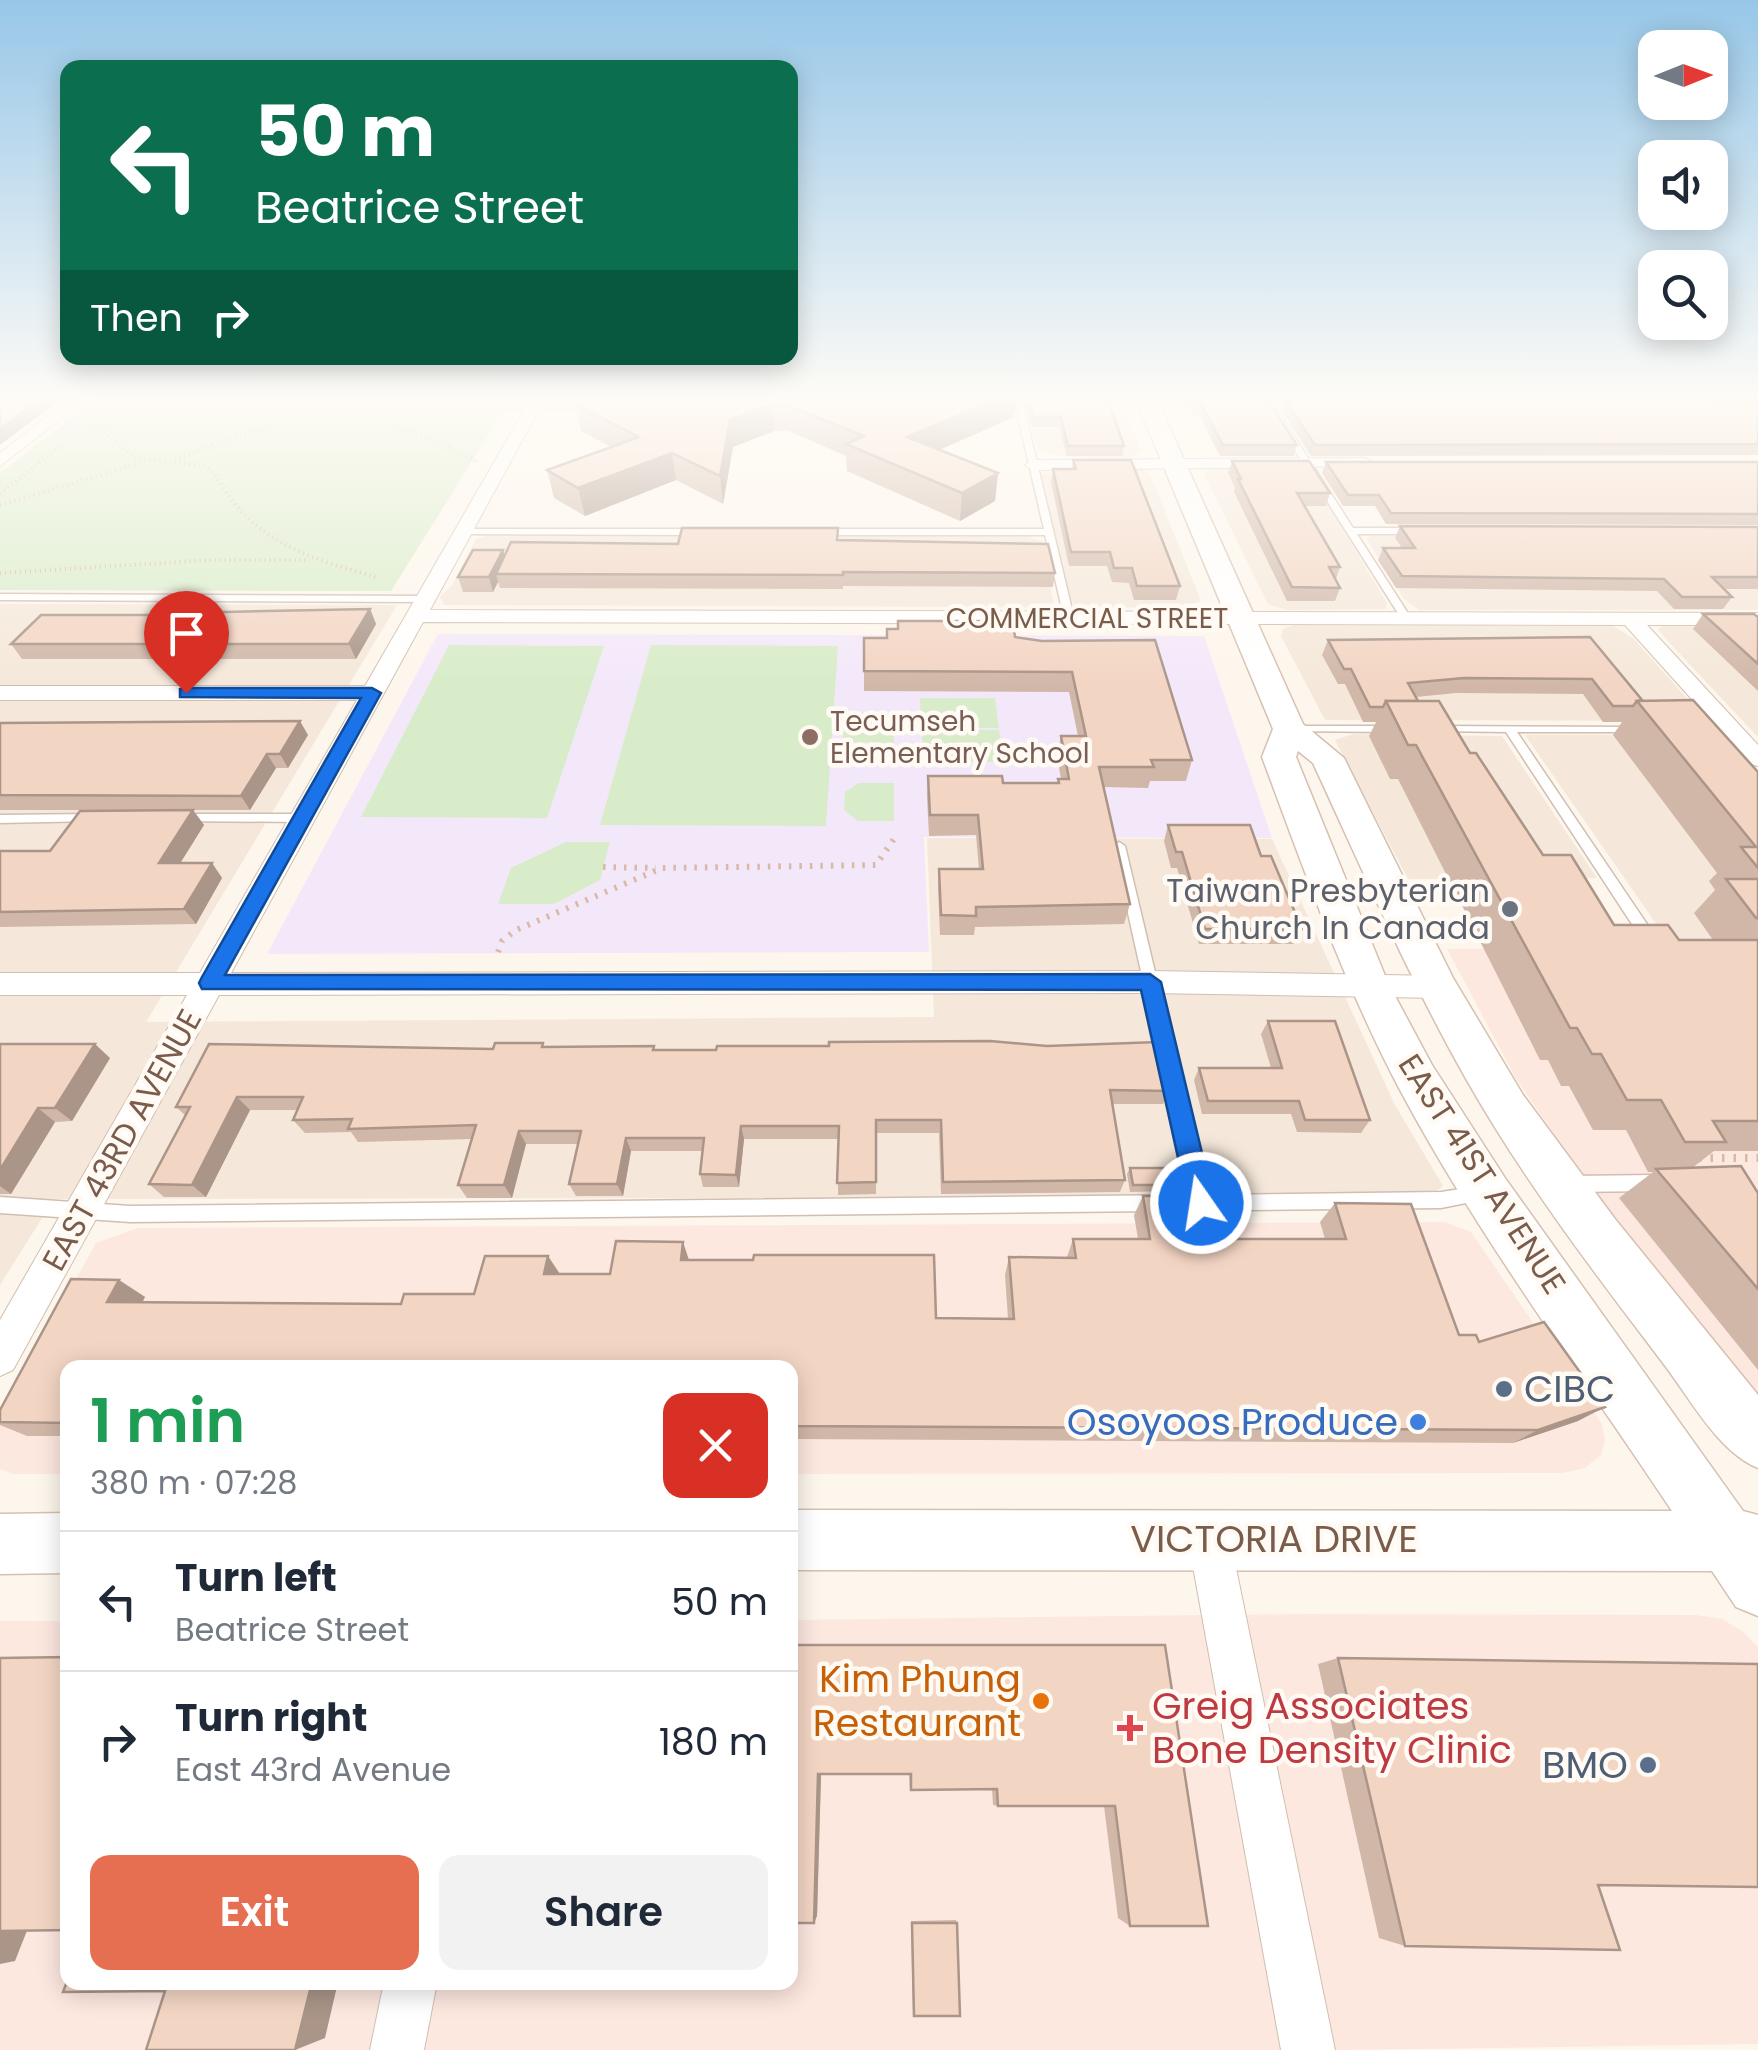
<!DOCTYPE html>
<meta charset="utf-8">
<style>
:root{--surface:#fff;--page:#f2f2f3;--text:#1f2937;--muted:#747a83;--line:#e0e1e3;--accent:#e76f51}
body{margin:0;font-family:Poppins,sans-serif;background:var(--page);color:var(--text);height:100vh;display:flex;flex-direction:column;font-size:38px;white-space:nowrap}
*{box-sizing:border-box;margin:0}
p{font-size:32px;color:var(--muted)}
.icon{flex:none;width:55px;height:55px;fill:none;stroke:currentColor;stroke-width:2;stroke-linecap:round;stroke-linejoin:round}
.map{position:relative;flex:1;overflow:hidden}
.drawer{position:absolute;left:60px;top:1360px;width:738px;height:630px;display:flex;flex-direction:column;background:var(--surface);border-radius:20px;box-shadow:0 5px 25px #0003}
.drawer>*{flex:none}
.banner{position:absolute;left:60px;top:60px;width:738px;height:305px;border-radius:20px;box-shadow:0 5px 25px #0003;background:#0b6e4f;color:#fff;overflow:hidden}
.needle{width:65px;rotate:89deg}
.tools{position:absolute;left:1638px;top:30px;display:grid;gap:20px}
.tools a{display:grid;place-items:center;width:90px;height:90px;border-radius:20px;background:var(--surface);box-shadow:0 5px 25px #0003;font-size:50px}
.pin{position:absolute;display:grid;place-items:center;width:85px;height:85px;color:#fff;margin:-102px -42px;border-radius:50% 50% 50% 0;rotate:-45deg;box-shadow:0 0 10px #0007}
.pin .icon{rotate:45deg}
.me{position:absolute;width:110px;margin:-55px;rotate:347deg;stroke-linejoin:round;filter:drop-shadow(0 0 8px #0008)}
.turn{display:flex;align-items:center;gap:35px;height:210px;padding:0 30px;font-size:45px}
.turn .icon{width:130px;height:130px;stroke-width:2.5}
.turn b{display:block;font-size:70px;line-height:85px}
.then{display:flex;align-items:center;height:95px;padding:0 30px;background:#0003;gap:20px;font-size:38px}
.round{display:grid;place-items:center;flex:none;width:105px;height:105px;border-radius:20px;background:var(--page)}
.head{display:flex;align-items:center;justify-content:space-between;height:170px;padding:0 30px}
h1{font-size:60px;font-weight:600;line-height:75px;color:#1e9e55}
.button{display:flex;gap:20px;margin-top:auto;padding:20px 30px}
.button a{flex:1;height:115px;border-radius:20px;background:var(--accent);color:#fff;font-size:40px;font-weight:600;line-height:115px;text-align:center}
.button a+a{background:var(--page);color:var(--text)}
ul{padding:0;list-style:none}
li{display:flex;align-items:center;gap:30px;height:140px;padding:0 30px;border-top:2px solid var(--line)}
li div{flex:1}
li b{display:block;font-size:38px}
li em{font-style:normal}
.map>svg:first-child{display:block}
</style>
<div class="map">
<svg width="1758" height="2050" viewBox="0 0 1758 2050">
<rect width="100%" height="100%" fill="#fdf6ec"/>
<g fill="#f5e8da">
<path d="M1024,400H1120L1141,452L1130,457H1069L1038,450Z"/>
<path d="M1219,467L1298,468L1308,472L1387,603L1386,609L1287,610L1268,604L1204,474L1208,469Z"/>
<path d="M1137,468L1149,472L1201,601L1185,608L1077,607L1070,599L1039,473Z"/>
<path d="M490,535L1026,536L1042,541L1054,607L444,605L440,597L453,584L476,539Z"/>
<path d="M1370,536H1758V610H1419L1404,599L1366,538Z"/>
<path d="M0,604L397,605L146,1022L934,1017L927,838L1272,839L1395,1105L1443,1186L1430,1197L54,1199L0,1285Z"/>
<path d="M1294,625L1613,626L1633,638L1701,714L1693,721L1325,720L1281,636L1283,629Z"/>
<path d="M1663,626H1758V737L1665,638L1658,629Z"/>
<path d="M1353,734L1502,736L1597,878L1408,879L1335,740Z"/>
<path d="M1694,734L1758,947L1673,948L1525,735Z"/>
</g>
<g fill="#fde8e0">
<path d="M1447,949H1637L1758,960V1399L1575,1166L1515,1077Z"/>
<path d="M1445,1222L1471,1232L1602,1424L1605,1440L1601,1455L1585,1468L1563,1473L790,1474V1368H68L67,1474H14L0,1469V1416L96,1243L138,1228Z"/>
<path d="M1303,1614L1696,1615L1722,1619L1742,1631L1758,1647V2044L1350,2050H0V1621H67L68,1982H790V1620Z"/>
</g>
<path fill="#f3e8fa" d="M438,634L1204,636L1272,838L924,837L929,952L267,954Z"/>
<g fill="#d8ecc9">
<path d="M80,412L502,413L391,591L0,590V473Z"/>
<path d="M449,645L604,646L547,818L361,817Z"/>
<path d="M651,645L838,646L826,826L600,825Z"/>
<path d="M920,698H995L999,728H921Z"/>
<path d="M845,713H893L894,743L843,742Z"/>
<path d="M922,729L999,730L1003,762L923,761Z"/>
<path d="M859,783H894V821H858L844,810L845,792Z"/>
<path d="M566,842H610L600,880L554,904H498L511,868Z"/>
</g>
<g fill="none" stroke-linecap="round" stroke-linejoin="round">
<g stroke="#d1beb0" stroke-width="3">
<g id="lane">
<path d="M1014,400H1022L1074,618L1073,620L1064,618L1045,535H822L817,532L822,529H1044Z"/>
<path d="M1263,400H1271L1353,528H1414L1419,531L1414,534H1357L1411,618L1410,620L1401,618Z"/>
<path d="M595,404L598,408L69,409L65,407L69,405Z"/>
<path d="M463,529H699L704,532L699,535L460,534V530Z"/>
<path d="M0,594L426,596L431,599L426,602L0,600Z"/>
<path d="M1289,726H1391L1397,729L1391,732L1285,731L1283,729Z"/>
<path d="M1439,726L1640,727L1642,729L1636,732H1517L1655,936L1657,940L1655,944H1645L1506,732L1435,731L1433,729Z"/>
<path d="M91,814L95,815V821L0,823V815Z"/>
<path d="M179,814H303L309,818L303,822L175,821V815Z"/>
<path d="M1119,842L1125,846L1208,1195L1441,1192L1480,1186L1486,1189L1489,1194L1486,1199L1441,1208L130,1222L0,1213V1197L130,1206L1191,1195L1113,846Z"/>
<path d="M1656,1175L1662,1178L1664,1183L1662,1188L1656,1191L1569,1192L1563,1189L1561,1184L1563,1179L1569,1176Z"/>
</g>
</g>
<g stroke="#d1beb0" stroke-width="2">
<g id="street">
<path d="M69,400H85L0,466V453Z"/>
<path d="M530,400H544L430,610L1758,613V625H1647L1758,745V766L1750,764L1625,625L423,622L231,973L1150,971L1439,976L1449,979L1454,987L1449,995L1439,998L1150,993L219,995L13,1370L0,1376V1320L187,995H0V973H200L357,700H0V686H365Z"/>
<path d="M1744,400H1758V409Z"/>
<path d="M1365,458L1373,463L1371,466L1033,470L1025,465L1033,460Z"/>
<path d="M1209,1518L1224,1524L1230,1539L1335,2050H1281L1188,1539L1194,1524Z"/>
<path d="M384,1982H437L424,2050H370Z"/>
</g>
</g>
<g stroke="#d6c0b0" stroke-width="3">
<g id="secondary">
<path d="M1136,400H1157L1303,724L1344,758L1453,978L1523,1095L1615,1219L1758,1395V1468C1718,1452 1690,1398 1663,1363C1593,1271 1522,1178 1465,1077C1408,976 1362,869 1313,763L1298,751L1296,757L1388,983L1432,1065L1505,1178L1743,1511L1758,1515V1616L1736,1607L1712,1571L790,1570V1510L1672,1511C1580,1372 1477,1235 1399,1088C1343,982 1304,869 1262,757L1273,729Z"/>
<path d="M68,1513V1573L0,1574V1514Z"/>
</g>
</g>
<g stroke="#d9b8a5" stroke-width="4" stroke-dasharray="1 4" stroke-linecap="butt">
<path d="M96,426L135,458L207,466C220,480 228,497 241,511C277,550 327,563 376,577"/>
<path d="M397,427L437,441L477,462"/>
<path d="M175,460L223,440L267,428"/>
<path d="M0,494L61,445"/>
<path d="M0,505L144,462"/>
<path d="M0,573L212,560H310"/>
</g>
<g stroke="#d9b8a5" stroke-width="6" stroke-dasharray="2.5 8" stroke-linecap="butt">
<path d="M603,867L656,868"/>
<path d="M498,952L502,941L516,930L662,868L876,865L898,833"/>
</g>
<path stroke="#d9b8a5" stroke-width="8" stroke-dasharray="2.5 9" stroke-linecap="butt" d="M1699,1158H1758"/>
<use href="#lane" fill="#fff" fill-rule="evenodd"/>
<use href="#street" fill="#fff" fill-rule="evenodd"/>
<use href="#secondary" fill="#fff" fill-rule="evenodd"/>
</g>
<g fill="#d1b7a8" fill-rule="evenodd">
<path d="M1016,400L1014,417L939,450L998,473L995,501L960,521L847,471L846,456L789,431H774L733,447L723,504L676,480L585,516L554,498L547,470L611,447L581,431L575,404Z"/>
<path d="M1023,400H1108L1124,446L1122,456H1067L1059,427H1032Z"/>
<path d="M1185,400H1268L1297,445L1294,456H1220L1199,415H1192Z"/>
<path d="M1285,400L1758,402V455L1311,456L1282,411Z"/>
<path d="M1073,460L1180,586L1176,600H1134L1129,583L1112,582L1107,566H1069L1051,482L1053,469H1072Z"/>
<path d="M1232,461L1330,493L1326,506H1305L1340,567L1336,579L1340,588L1335,601H1287L1234,492L1235,487L1228,473Z"/>
<path d="M1326,462H1758V525L1386,524L1375,506H1343L1322,473Z"/>
<path d="M1400,526L1758,527V589H1724L1732,597L1723,609H1674L1657,591L1396,588L1378,560L1383,548H1402L1395,538Z"/>
<path d="M839,540L1055,573L1053,587L843,586V589L500,588L498,582L493,592H463L458,577L503,550L504,556L678,544Z"/>
<path d="M370,609L376,624L356,659H22L11,644L220,615Z"/>
<path d="M1703,614L1758,617V691L1693,629Z"/>
<path d="M1015,637L1042,641L1192,760L1186,781H1150L1148,788L1103,787L1130,904L1124,924L975,927L974,935H940L938,889L939,869H979L976,835L929,836L927,797L928,776L1003,783H1058V779H1061L1057,756L1061,736H1078L1069,692L864,691V638Z"/>
<path d="M1590,637L1642,700L1758,772V1151H1714L1692,1168L1758,1193V1370L1619,1198L1653,1172H1648L1626,1130H1593L1569,1086H1561L1548,1060H1540L1398,779H1390L1369,736L1376,722H1363L1345,684H1338L1322,655L1328,640ZM1456,693L1583,694L1603,722H1622L1613,735L1717,873L1709,881L1715,890L1694,913L1713,940H1679L1614,925L1543,855L1470,753L1418,701L1416,697Z"/>
<path d="M0,723L308,735L288,768H276L250,810H0Z"/>
<path d="M193,810L204,825L180,863H212L222,878L196,924L0,927V851H50Z"/>
<path d="M1168,825L1261,856L1302,929L1294,944H1199L1177,868H1171L1164,841Z"/>
<path d="M1268,1021L1370,1120L1361,1133L1297,1132L1291,1114H1202L1194,1080L1199,1068H1271L1261,1034Z"/>
<path d="M0,1044L110,1058L72,1121L55,1122L11,1194H0Z"/>
<path d="M654,1046L655,1050L1169,1091L1163,1104H1113L1125,1180L1120,1192L941,1194L939,1133H876V1194L838,1195V1139H744L739,1187H703L700,1174L703,1151H631L623,1196H576L569,1184L578,1144H526L512,1198H467L458,1185L472,1139L358,1142L351,1132L305,1133L293,1120L297,1110H250L206,1197H164L149,1184L186,1116L176,1107L493,1049Z"/>
<path d="M1130,1168L1178,1185L1175,1191L1130,1192L1127,1174Z"/>
<path d="M1143,1196L1199,1239H1325L1320,1222L1335,1203L1459,1335L1479,1342L1578,1421L1513,1443L790,1439V1368H68V1436H27L0,1425V1410L119,1280L145,1297L142,1302L401,1304L474,1294L560,1274H610L689,1260L936,1318L1008,1319L1005,1275L1009,1257H1067L1073,1239H1138L1134,1215Z"/>
<path d="M790,1645H1165L1130,1926L1118,1918L1104,1806H998L993,1805L992,1789L910,1790L909,1774L821,1775L817,1916Z"/>
<path d="M1338,1658L1598,1885L1405,1946L1379,1938L1318,1664Z"/>
<path d="M956,1920L957,1923L913,2012L911,1921Z"/>
</g>
<g fill="#aa9588">
<path d="M40,400H60L0,445V429Z"/>
<path d="M995,400H1016L1014,417L907,464V437Z"/>
<path d="M772,404L774,431L733,447L723,504L720,476L730,420Z"/>
<path d="M672,453L676,480L585,516L578,488Z"/>
<path d="M998,473L995,501L960,521L962,493Z"/>
<path d="M503,550L507,565L496,574L498,582L493,592L489,577Z"/>
<path d="M370,609L376,624L356,659L349,644Z"/>
<path d="M300,721L308,735L288,768L280,754Z"/>
<path d="M267,754L276,768L250,810L241,796Z"/>
<path d="M193,810L204,825L171,878L159,863Z"/>
<path d="M212,863L222,878L196,924L184,909Z"/>
<path d="M95,1044L110,1058L72,1121L55,1108Z"/>
<path d="M237,1097L250,1110L206,1197L192,1185Z"/>
<path d="M38,1108L55,1122L11,1194L0,1186V1170Z"/>
<path d="M741,1126L744,1139L739,1187L736,1175Z"/>
<path d="M519,1131L526,1144L512,1198L504,1185Z"/>
<path d="M626,1138L631,1151L623,1196L617,1184Z"/>
<path d="M683,1242L689,1260H681Z"/>
<path d="M548,1256L560,1274H544Z"/>
<path d="M119,1280L145,1297L134,1319L107,1302Z"/>
<path d="M1605,1407L1578,1421L1513,1443L1538,1430Z"/>
<path d="M818,1774L821,1775L817,1916L814,1923Z"/>
<path d="M30,1923L15,1961L0,1964V1928Z"/>
<path d="M312,1982H338L325,2038L295,2050Z"/>
</g>
<g fill="#f3d5c3" stroke="#aa9588" stroke-width="2.5">
<path d="M0,400H40L0,429Z"/>
<path d="M588,400H995L907,437L998,473L962,493L846,444L864,436L787,405L772,404L730,420L720,476L672,453L578,488L547,470L639,437L575,404Z"/>
<path d="M1028,400H1108L1124,446H1068L1061,417H1033Z"/>
<path d="M1192,400H1268L1297,445H1223L1201,404H1195Z"/>
<path d="M1285,400L1758,402V444L1315,445Z"/>
<path d="M1073,460H1131L1180,586H1137L1132,568H1114L1110,552H1071L1053,469H1076Z"/>
<path d="M1232,461H1309L1330,493H1297L1340,567H1329L1340,588L1292,587L1238,479H1241Z"/>
<path d="M1326,462H1758V514L1391,513L1379,495H1348Z"/>
<path d="M1400,526L1758,527V577H1712L1732,597H1682L1664,579L1402,576L1383,548H1415Z"/>
<path d="M682,528H838L837,540L1048,544L1055,573L843,572V575L496,574L511,542L678,544Z"/>
<path d="M473,550H503L489,577H458Z"/>
<path d="M370,609L349,644H11L41,615H220L223,612Z"/>
<path d="M1703,614H1754L1758,617V664Z"/>
<path d="M898,621H1013L1015,637L1042,641L1155,640L1192,760H1151L1154,767H1099L1130,904L976,907V916L941,915L939,869H983L978,815H930L928,776H1002L1003,783H1059L1058,779H1069L1061,736H1086L1072,672L864,671V638H887V629H898Z"/>
<path d="M1590,637L1642,700L1637,701L1633,706H1613L1592,679L1464,678L1408,683L1418,701H1386L1383,707H1370L1351,669H1344L1328,640Z"/>
<path d="M1693,700L1758,772V868L1741,847H1756L1637,701Z"/>
<path d="M1386,701H1439L1470,753H1476L1543,855H1571L1614,925H1668L1679,940H1758V1121H1713L1726,1142H1685L1661,1100H1627L1601,1054H1592L1577,1028H1570L1416,745H1408Z"/>
<path d="M300,721L280,754H267L241,796L0,795V723Z"/>
<path d="M193,810L159,863H212L184,909L0,912V851H50L80,811Z"/>
<path d="M1168,825H1250L1261,856H1271L1302,929H1205L1182,852H1176Z"/>
<path d="M1726,879H1758V918H1756Z"/>
<path d="M1268,1021H1335L1370,1120H1305L1299,1101H1208L1199,1068H1282Z"/>
<path d="M990,1041L1047,1046L1158,1042L1169,1091L1110,1090L1125,1180L943,1182L941,1120H876V1182L837,1183L839,1126H741L736,1175L700,1174L704,1138H626L617,1184H569L581,1131H519L504,1185H458L476,1125L348,1129L352,1119L293,1120L303,1097H237L192,1185L149,1184L190,1107H176L209,1044L493,1049L495,1043H543L542,1047L654,1046L653,1050H716L717,1046H829V1042Z"/>
<path d="M0,1044H95L55,1108H38L0,1170Z"/>
<path d="M1741,1166L1758,1193V1289L1656,1169Z"/>
<path d="M1130,1168H1174L1178,1185H1133Z"/>
<path d="M1143,1196H1190L1199,1239H1346L1335,1203L1411,1204L1459,1335H1476L1479,1342L1544,1322L1605,1407L1538,1430L790,1426V1368H68V1423L0,1422V1410L71,1279L119,1280L107,1302L401,1304L404,1294H474L485,1256H548L544,1274H610L616,1241L683,1242L681,1260H753L754,1255H934L936,1318L1014,1319L1009,1257L1076,1258L1073,1239H1150Z"/>
<path d="M790,1645H1165L1208,1926H1130L1115,1806H998L997,1789L911,1790V1774H818L814,1923H790Z"/>
<path d="M68,1657V1930L0,1931V1658Z"/>
<path d="M1338,1658L1758,1664V1887L1598,1885L1620,1950L1405,1946Z"/>
<path d="M912,1923H957L960,2016H914Z"/>
<path d="M68,1979V1982H312L295,2050H146L165,1991L63,1992Z"/>
</g>
<linearGradient id="sky" x2="0" y2="1"><stop stop-color="#97c7e8"/><stop offset="0.58" stop-color="#fefbf6"/><stop offset="1" stop-color="#fefbf6" stop-opacity="0"/></linearGradient>
<rect width="1758" height="687" fill="url(#sky)"/>
<path fill="#1a73e8" stroke="#114b97" stroke-width="2.5" d="M186,688H372L381,693L225,975L1150,974L1161,982L1214,1203L1210,1211L1201,1214L1192,1211L1188,1203L1141,990L202,989L199,983L202,977L361,698L180,697V689Z"/>
<circle fill="#8d6e63" stroke="#fffaf3" stroke-width="4" cx="810" cy="737" r="10"/>
<circle fill="#6b7280" stroke="#fffaf3" stroke-width="4" cx="1510" cy="909" r="10"/>
<g fill="#5c6f8a" stroke="#fffaf3" stroke-width="4">
<circle cx="1504" cy="1389" r="10"/>
<circle cx="1648" cy="1765" r="10"/>
</g>
<circle fill="#3f7fe0" stroke="#fffaf3" stroke-width="4" cx="1418" cy="1422" r="10"/>
<circle fill="#e8710a" stroke="#fffaf3" stroke-width="4" cx="1041" cy="1701" r="10"/>
<path fill="#e0444e" stroke="#fffaf3" stroke-width="4" d="M1125 1713h10v10h10v10h-10v10h-10v-10h-10v-10h10z"/>
<g text-anchor="middle" stroke-width="9" stroke-linejoin="round" paint-order="stroke">
<g font-size="28" fill="#7a5c4d" stroke="#fffaf3">
<text x="1087" y="628">COMMERCIAL STREET</text>
</g>
<g font-size="28" fill="#785e54" stroke="#fffaf3" text-anchor="start">
<text x="830" y="731">Tecumseh<tspan x="830" dy="32">Elementary School</tspan></text>
</g>
<g font-size="32" fill="#5b616d" stroke="#fffaf3" text-anchor="end">
<text x="1490" y="902">Taiwan Presbyterian<tspan x="1490" dy="37">Church In Canada</tspan></text>
</g>
<g font-size="32" fill="#7a5c4d" stroke="#fffaf3">
<text transform="translate(122 1140) rotate(-61)" y="11">EAST 43RD AVENUE</text>
<text transform="translate(1482 1174) rotate(57)" y="11">EAST 41ST AVENUE</text>
</g>
<g font-size="38" fill="#4e5e75" stroke="#fffaf3" text-anchor="start">
<text x="1524" y="1402">CIBC</text>
<text x="1628" y="1778" text-anchor="end">BMO</text>
</g>
<g font-size="38" fill="#366cbe" stroke="#fffaf3" text-anchor="end">
<text x="1398" y="1435">Osoyoos Produce</text>
</g>
<g font-size="38" fill="#7a5c4d" stroke="#fffaf3">
<text x="1274" y="1552">VICTORIA DRIVE</text>
</g>
<g font-size="38" fill="#c56008" stroke="#fffaf3" text-anchor="end">
<text x="1021" y="1692">Kim Phung<tspan x="1021" dy="44">Restaurant</tspan></text>
</g>
<g font-size="38" fill="#be3a42" stroke="#fffaf3" text-anchor="start">
<text x="1152" y="1719">Greig Associates<tspan x="1152" dy="44">Bone Density Clinic</tspan></text>
</g>
</g>
</svg>
<div class="tools">
<a><svg class="needle" viewBox="-14 -14 28 28"><path d="M0-13l5 13h-10z" fill="#e53935"/><path d="M0 13l5-13h-10z" fill="#747a83"/></svg></a>
<a><svg class="icon" aria-label="sound" viewBox="0 0 24 24"><path d="M4 9h4l5-4v14l-5-4H4zM17 9q2 3 0 6"/></svg></a>
<a><svg class="icon" aria-label="search" viewBox="0 0 24 24"><circle cx="10" cy="10" r="6"/><path d="M15 15l6 6"/></svg></a>
</div>
<div class="pin" style="left:186px;top:693px;background:#d93025"><svg class="icon" aria-label="arrive" viewBox="0 0 24 24"><path d="M6 21V4h12l-3 4 3 4H6"/></svg></div>
<svg class="me" style="left:1201px;top:1203px" viewBox="-20 -20 40 40"><circle r="17" fill="#1a73e8" stroke="#fff" stroke-width="3"/><path d="M0-11L8 9 0 5-8 9z" fill="#fff"/></svg>
<div class="banner">
<div class="turn"><svg class="icon" aria-label="left" viewBox="0 0 24 24"><path d="M17 20v-9H6M10 6l-5 5 5 5"/></svg><div><b>50 m</b>Beatrice Street</div></div>
<div class="then">Then<svg class="icon" aria-label="right" viewBox="0 0 24 24"><path d="M7 20v-9h11M14 6l5 5-5 5"/></svg></div>
</div>
<section class="drawer">
<div class="head"><div><h1>1 min</h1><p>380 m · 07:28</p></div><a class="round" style="background:#d93025;color:#fff"><svg class="icon" aria-label="close" viewBox="0 0 24 24"><path d="M6 6l12 12M18 6L6 18"/></svg></a></div>
<ul>
<li><svg class="icon" aria-label="left" viewBox="0 0 24 24"><path d="M17 20v-9H6M10 6l-5 5 5 5"/></svg><div><b>Turn left</b><p>Beatrice Street</p></div><em>50 m</em></li>
<li><svg class="icon" aria-label="right" viewBox="0 0 24 24"><path d="M7 20v-9h11M14 6l5 5-5 5"/></svg><div><b>Turn right</b><p>East 43rd Avenue</p></div><em>180 m</em></li>
</ul>
<div class="button"><a>Exit</a><a>Share</a></div>
</section>
</div>
